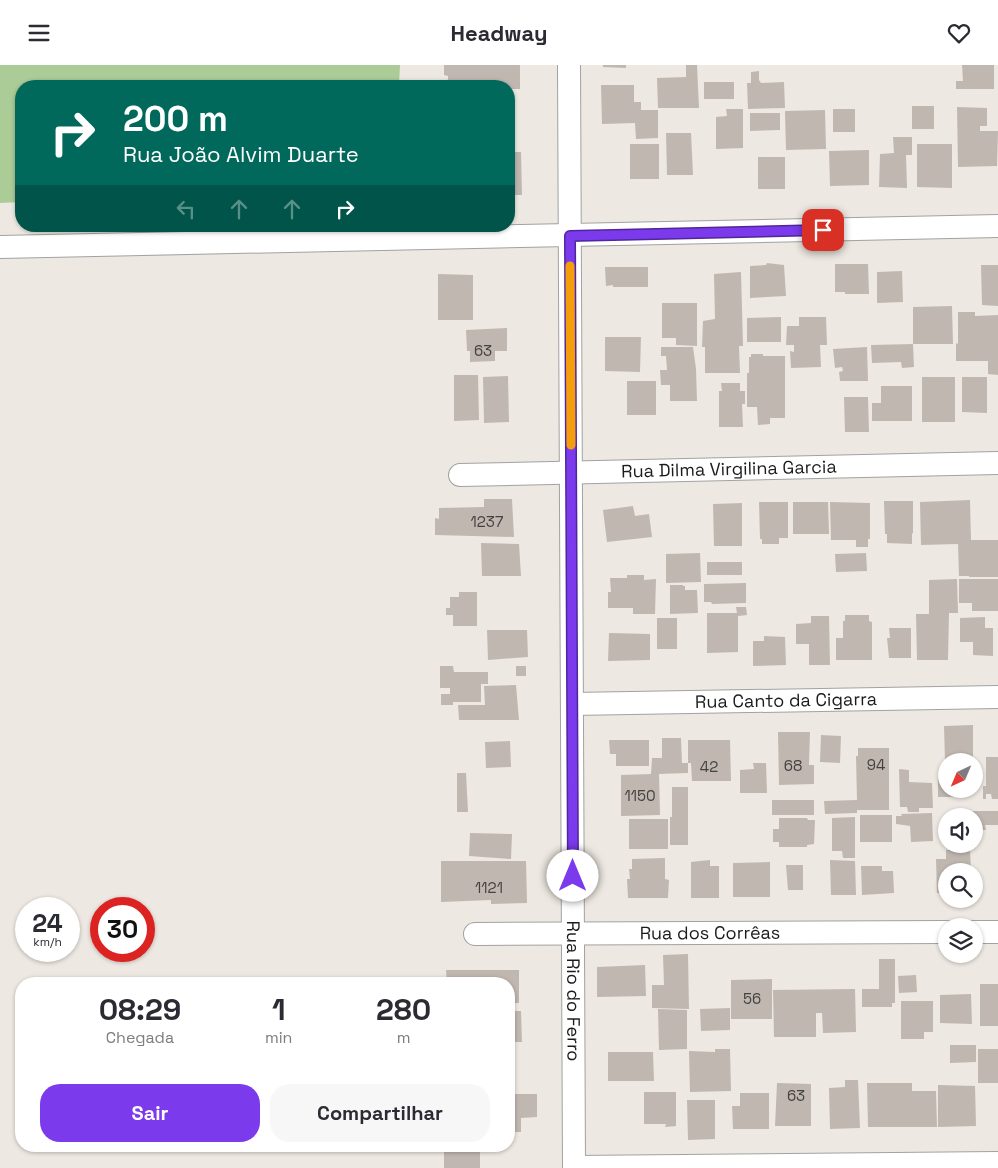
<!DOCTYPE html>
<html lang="pt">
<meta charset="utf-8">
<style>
:root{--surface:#fff;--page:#f7f7f7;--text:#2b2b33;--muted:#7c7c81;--accent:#7c3aed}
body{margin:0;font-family:"Space Grotesk",sans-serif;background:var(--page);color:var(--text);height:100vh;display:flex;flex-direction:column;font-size:19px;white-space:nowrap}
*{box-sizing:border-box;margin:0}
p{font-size:16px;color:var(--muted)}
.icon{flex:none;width:28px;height:28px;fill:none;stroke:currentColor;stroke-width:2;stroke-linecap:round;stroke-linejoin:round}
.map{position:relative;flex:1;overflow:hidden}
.drawer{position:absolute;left:15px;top:912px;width:500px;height:175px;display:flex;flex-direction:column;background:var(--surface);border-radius:20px;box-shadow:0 1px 4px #0004}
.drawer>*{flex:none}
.guide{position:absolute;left:15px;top:15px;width:500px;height:152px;border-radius:20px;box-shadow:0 1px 4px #0004;background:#00695c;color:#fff;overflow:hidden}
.needle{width:32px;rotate:224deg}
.fabs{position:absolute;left:938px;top:688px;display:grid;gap:10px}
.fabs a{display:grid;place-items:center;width:45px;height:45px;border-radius:50%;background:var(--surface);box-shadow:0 1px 4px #0004;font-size:25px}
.speed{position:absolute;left:15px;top:832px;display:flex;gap:10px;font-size:25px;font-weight:700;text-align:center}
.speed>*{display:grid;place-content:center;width:65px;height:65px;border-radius:50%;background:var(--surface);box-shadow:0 1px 4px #0004;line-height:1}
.speed small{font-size:12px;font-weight:400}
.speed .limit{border:8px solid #d22;background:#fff;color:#111}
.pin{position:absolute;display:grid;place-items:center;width:42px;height:42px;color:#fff;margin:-21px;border-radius:10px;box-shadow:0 2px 8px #0006}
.me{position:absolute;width:55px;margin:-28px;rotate:0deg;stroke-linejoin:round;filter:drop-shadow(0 0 4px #0008)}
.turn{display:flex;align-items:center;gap:18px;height:105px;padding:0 25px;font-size:22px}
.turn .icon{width:65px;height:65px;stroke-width:2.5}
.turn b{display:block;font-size:35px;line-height:42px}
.lanes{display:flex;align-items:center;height:48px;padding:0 25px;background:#0003;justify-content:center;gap:25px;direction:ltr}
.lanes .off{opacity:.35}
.eta{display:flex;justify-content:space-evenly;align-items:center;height:85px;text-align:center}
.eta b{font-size:30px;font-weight:800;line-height:35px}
.action{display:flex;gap:10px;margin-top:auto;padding:10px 25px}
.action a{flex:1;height:58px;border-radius:20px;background:var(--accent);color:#fff;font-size:20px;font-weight:800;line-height:58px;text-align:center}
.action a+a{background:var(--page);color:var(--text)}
header{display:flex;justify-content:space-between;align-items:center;height:65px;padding:0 25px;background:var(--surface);font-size:22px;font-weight:800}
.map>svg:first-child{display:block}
</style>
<header><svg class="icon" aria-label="menu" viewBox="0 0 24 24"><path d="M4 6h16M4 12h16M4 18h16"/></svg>Headway<svg class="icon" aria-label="heart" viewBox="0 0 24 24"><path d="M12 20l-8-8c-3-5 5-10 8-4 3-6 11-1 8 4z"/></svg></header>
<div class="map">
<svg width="998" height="1103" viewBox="0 0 998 1103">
<rect width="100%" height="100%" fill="#ede8e1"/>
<path fill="#abcb97" d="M0,0H400L399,21H21V137L0,138Z"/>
<g fill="#c1b7b1">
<path d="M444,0H520V24H509V21H448V11L444,10Z"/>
<path d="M603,0H626V3L603,2Z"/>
<path d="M686,0H697L699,43H658L657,13L686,12Z"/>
<path d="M962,0H994V24H956V16H963Z"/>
<path d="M759,6V15L761,18L784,17L785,43L748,44L747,18H751V7Z"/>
<rect x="704" y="17" width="30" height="17"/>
<path d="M601,20H634V37H641V45H658V73L636,74L635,58L602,59Z"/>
<rect x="912" y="41" width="22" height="23"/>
<path d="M957,42L987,43V61H980V66H998L997,101L958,102Z"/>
<path d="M726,44H743V83L716,84V52L727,51Z"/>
<rect x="833" y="44" width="22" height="23"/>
<path d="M825,45L826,84L786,85L785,46Z"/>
<path d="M750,48H780V65L750,66Z"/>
<path d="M666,68H691L693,110H667Z"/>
<path d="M893,72H912V90H906L907,123L879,122L880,89L894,88Z"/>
<rect x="630" y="79" width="29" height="35"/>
<path d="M917,79H952V123L917,122Z"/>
<path d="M869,85V120L830,121L829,86Z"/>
<path d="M509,87H521L522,130H509Z"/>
<rect x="758" y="92" width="27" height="32"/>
<path d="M767,198L784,200L786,231L750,233V201L766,200Z"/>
<path d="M835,199H868L869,229H845V227H835Z"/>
<path d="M981,200H998V241L982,240Z"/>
<path d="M605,202H648V222H613V220L606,221Z"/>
<path d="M902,206L903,237L877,238V207Z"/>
<path d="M741,207L743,281H739L740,308H705V282H702L703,256L715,254L714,209Z"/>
<path d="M438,209L473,210V255H438Z"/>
<path d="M662,238H697V281L676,280V273H662Z"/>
<path d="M952,241L953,279H913V242Z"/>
<path d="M958,247H975V251L998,250V310L988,309V296H956V278L958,279Z"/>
<path d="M781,252V277H747V253Z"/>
<path d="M799,252H826L827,280H820L821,302L791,303L790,286L794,287V280H786L787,261H799Z"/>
<path d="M507,263V286H495V296L470,297V286H467L466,265Z"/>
<path d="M605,272H641L640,307L605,306Z"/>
<path d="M913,279L914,302L902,303L901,297L872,298L871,280Z"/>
<path d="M661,282H693L696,304L697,336H670V320H661L660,305H667L666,291H661Z"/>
<path d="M867,282L868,316H840L839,307L843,306L842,302L835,303L833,284Z"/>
<path d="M751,289H763V291H785V353H770V359L758,360L757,342H747V308H749V292H751Z"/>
<path d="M454,310H478L479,355L454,356Z"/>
<path d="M508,311L509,357L484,358L483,312Z"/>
<rect x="922" y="312" width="33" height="45"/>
<path d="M962,312H987V348L962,347Z"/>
<rect x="627" y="316" width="29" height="34"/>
<path d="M721,318H740V326H745V339H742L743,362H719V326H722Z"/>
<path d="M881,321H912V356H872V338H881Z"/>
<path d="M844,332H868L869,367H845Z"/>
<path d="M484,434H512L514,472L435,470V453L439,454V443L484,442Z"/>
<path d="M970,435L971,475H998V512H969V511H959L958,479L921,480L920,437Z"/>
<path d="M884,436H913V469L912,468V479L887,478V469H885Z"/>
<path d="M759,437H788V473H779V479H762V474H760Z"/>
<path d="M793,437H828L829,469H793Z"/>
<path d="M830,437L870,438V474H868V482H856V475H831Z"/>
<path d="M742,438V481H714L713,439Z"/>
<path d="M633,441L635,451L649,449L652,472L607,477L603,445Z"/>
<path d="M481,478L519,479L521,511H482Z"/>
<path d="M700,488L701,517L666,518V489Z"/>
<path d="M866,488L867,506L836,507L835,489Z"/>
<rect x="707" y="497" width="35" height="13"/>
<path d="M627,510H644V515L656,514L655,549H633V543H608V527H611L610,513H627Z"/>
<path d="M957,514L958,548H949L948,595H917L916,549H929V515Z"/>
<path d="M959,514H998V546H972V538H959Z"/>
<path d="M746,518V538L712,539L711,537H704V519Z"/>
<path d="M670,520H683V521H685V525H697L698,548L670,549Z"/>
<path d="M459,527H477V561H453V550H446V543H450V532H459Z"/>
<path d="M736,542H746L747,550L738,551V587L707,588V548H737Z"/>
<path d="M845,550H869V556L872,557V595H836V573H843V556H845Z"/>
<path d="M811,551H829L830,600H809V579H796V559L811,558Z"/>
<path d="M985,552V563H993V591L973,590V577H960V553Z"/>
<rect x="657" y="553" width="20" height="31"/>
<path d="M889,563H911V593H889L887,573H890Z"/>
<path d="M487,565H527L528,592L488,595Z"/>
<path d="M609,568L650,569V595L608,596Z"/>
<path d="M764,571L785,572L786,600L753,601V576H764Z"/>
<path d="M440,601H453L454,607H488V619H481V637H453V640H441V629H450V623H440Z"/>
<rect x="516" y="601" width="10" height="10"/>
<path d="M516,620L519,655H459L458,640H485L484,621Z"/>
<path d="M973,660V696H945L944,661Z"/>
<path d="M778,667H810L809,700H814V719L779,720Z"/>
<path d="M821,670L841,671L840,698L820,697Z"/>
<path d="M662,673H681L682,698H688V708L659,709L660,750L621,751V710L651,709L652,693H662Z"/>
<path d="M609,675H649V701H616V689H610Z"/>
<path d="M688,675H730L731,716H692L691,698H688Z"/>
<path d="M510,676L511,702L486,703L485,677Z"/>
<path d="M858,683H889V745H857V748L825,749L824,736L857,735L856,691H858Z"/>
<path d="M986,692H998V734H992L991,729H986V734H983V721H986Z"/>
<path d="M753,698H766L767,728H740V705L754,704Z"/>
<path d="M899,704L909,705V717L932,718L933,743H919V747H908L907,742H900Z"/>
<path d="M457,708H466L468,747H457Z"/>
<path d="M938,709H946V724H965V732H938Z"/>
<path d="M672,722H688V780H670V752H672Z"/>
<rect x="772" y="735" width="42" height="15"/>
<path d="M973,746H998V760H985L986,765H975Z"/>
<path d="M932,748L933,776L911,777L910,761L896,759V751H902L901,749Z"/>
<rect x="860" y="750" width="32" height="27"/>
<path d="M855,752V793H843L842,786H832V753Z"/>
<path d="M779,753H807L808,755H815L814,779L807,780V782H779V777H773V764H779Z"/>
<rect x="629" y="754" width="39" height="30"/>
<path d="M470,768L512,769L511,794L469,791Z"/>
<path d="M970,784L971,806H946V828H937L936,794H946V785Z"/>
<path d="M665,793V814L669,815L668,833H628L627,814H630L629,804H632V794Z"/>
<path d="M710,795V801H719V833H691V797Z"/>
<path d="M830,795L855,796L856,830H831Z"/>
<path d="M441,796H526L527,838L491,839V835L441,837Z"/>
<path d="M770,797V832H733V798Z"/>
<path d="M786,800H803V825H788Z"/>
<path d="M861,801H882V806H893L894,828L862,830Z"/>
<path d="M688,889L689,944L652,943V920H664L663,890Z"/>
<path d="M879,894H895V938H892V942H862V924H879Z"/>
<path d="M645,900L646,931L597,932V902Z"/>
<path d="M446,905H519V938H509V919H447Z"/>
<path d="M916,910L917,927L899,928L898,911Z"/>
<path d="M772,914V954H731V915Z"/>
<rect x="980" y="919" width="18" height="42"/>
<path d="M855,924L856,967L823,968L822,948H816V972H774L773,925Z"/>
<path d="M971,929L972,959L940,958V930Z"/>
<path d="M901,936H933V967H924V974H901Z"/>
<path d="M730,943V965L701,966L700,944Z"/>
<path d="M658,944L687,945V984L659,985Z"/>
<path d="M509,946H521L522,977H509Z"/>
<path d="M950,980H976V997L950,998Z"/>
<path d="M715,984H730L731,1026L690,1027L689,986L715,987Z"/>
<rect x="978" y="984" width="20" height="34"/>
<path d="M608,987H653L654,1016H608Z"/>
<path d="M509,1000H511V1029H537V1052L521,1053V1067H509Z"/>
<path d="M845,1015H858L860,1063L830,1064L829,1023L845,1022Z"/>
<path d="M777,1018L811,1019V1061H775Z"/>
<path d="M867,1018H912V1026H936L937,1062H868Z"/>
<path d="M938,1020L975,1021L976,1061L938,1062Z"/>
<path d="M644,1027H676V1061L665,1062L666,1059H644Z"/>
<path d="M740,1028H769V1064H733L732,1041H740Z"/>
<path d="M687,1035H715V1074L688,1075Z"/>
<path d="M480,1081V1103H444V1082Z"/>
</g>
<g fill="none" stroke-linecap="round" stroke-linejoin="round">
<g stroke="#a2a2a2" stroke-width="24">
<g id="street">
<path id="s1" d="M569,0L574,1103"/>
<path d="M0,182L998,161"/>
<path id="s2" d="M460,410L998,398"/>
<path id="s3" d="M572,639L998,632"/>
<path d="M974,867H998"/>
<path id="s4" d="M475,869L946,867"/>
<path d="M574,1102L998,1098"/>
</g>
</g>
<use href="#street" stroke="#fff" stroke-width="22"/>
</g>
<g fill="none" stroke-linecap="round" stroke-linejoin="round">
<g stroke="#51269a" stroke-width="12">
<path id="route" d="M573,811L570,171L823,165"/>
</g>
<use href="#route" stroke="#7c3aed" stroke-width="9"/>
<path stroke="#f59e0b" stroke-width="9" d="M570,201L571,380"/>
</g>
<g text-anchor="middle" stroke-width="4" stroke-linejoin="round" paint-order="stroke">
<g font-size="15" fill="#444240">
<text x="483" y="291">63</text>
<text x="487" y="462">1237</text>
<text x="876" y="705">94</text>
<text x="793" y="706">68</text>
<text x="709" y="707">42</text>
<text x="640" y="736">1150</text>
<text x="489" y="828">1121</text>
<text x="752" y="939">56</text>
<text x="796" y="1036">63</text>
</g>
<g font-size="18" fill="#1b1b1b" stroke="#fff">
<text dy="6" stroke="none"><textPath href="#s2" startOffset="269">Rua Dilma Virgilina Garcia</textPath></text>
<text dy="6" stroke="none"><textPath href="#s3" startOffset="214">Rua Canto da Cigarra</textPath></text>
<text dy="6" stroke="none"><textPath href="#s4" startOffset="235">Rua dos Corrêas</textPath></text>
<text dy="6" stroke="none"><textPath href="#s1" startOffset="926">Rua Rio do Ferro</textPath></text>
</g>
</g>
</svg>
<div class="fabs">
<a><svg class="needle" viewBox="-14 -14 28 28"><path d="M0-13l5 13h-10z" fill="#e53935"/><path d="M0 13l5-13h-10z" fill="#7c7c81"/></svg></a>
<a><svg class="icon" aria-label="sound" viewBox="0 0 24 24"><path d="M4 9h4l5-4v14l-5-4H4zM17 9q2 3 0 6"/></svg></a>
<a><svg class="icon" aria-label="search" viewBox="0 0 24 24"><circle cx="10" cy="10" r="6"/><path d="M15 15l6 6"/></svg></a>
<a><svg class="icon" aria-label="layers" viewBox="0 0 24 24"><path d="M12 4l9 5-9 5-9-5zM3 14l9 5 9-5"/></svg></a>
</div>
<div class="speed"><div>24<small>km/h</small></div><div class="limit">30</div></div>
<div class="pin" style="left:823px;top:165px;background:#d93025"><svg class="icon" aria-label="arrive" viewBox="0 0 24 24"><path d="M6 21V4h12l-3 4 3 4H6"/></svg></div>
<svg class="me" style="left:573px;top:811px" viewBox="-20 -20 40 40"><circle r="19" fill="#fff"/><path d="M0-13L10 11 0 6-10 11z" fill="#7c3aed"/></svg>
<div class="guide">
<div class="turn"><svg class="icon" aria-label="right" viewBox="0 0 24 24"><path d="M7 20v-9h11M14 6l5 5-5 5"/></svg><div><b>200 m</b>Rua João Alvim Duarte</div></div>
<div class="lanes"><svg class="icon off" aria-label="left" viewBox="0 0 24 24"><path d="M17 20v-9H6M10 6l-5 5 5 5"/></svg><svg class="icon off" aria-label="ahead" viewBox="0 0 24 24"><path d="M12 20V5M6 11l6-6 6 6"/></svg><svg class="icon off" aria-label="ahead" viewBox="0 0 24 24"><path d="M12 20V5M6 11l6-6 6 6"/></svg><svg class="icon" aria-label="right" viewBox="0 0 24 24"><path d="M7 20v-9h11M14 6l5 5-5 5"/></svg></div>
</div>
<section class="drawer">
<div class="eta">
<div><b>08:29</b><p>Chegada</p></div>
<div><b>1</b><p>min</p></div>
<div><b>280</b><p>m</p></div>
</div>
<div class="action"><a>Sair</a><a>Compartilhar</a></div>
</section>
</div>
